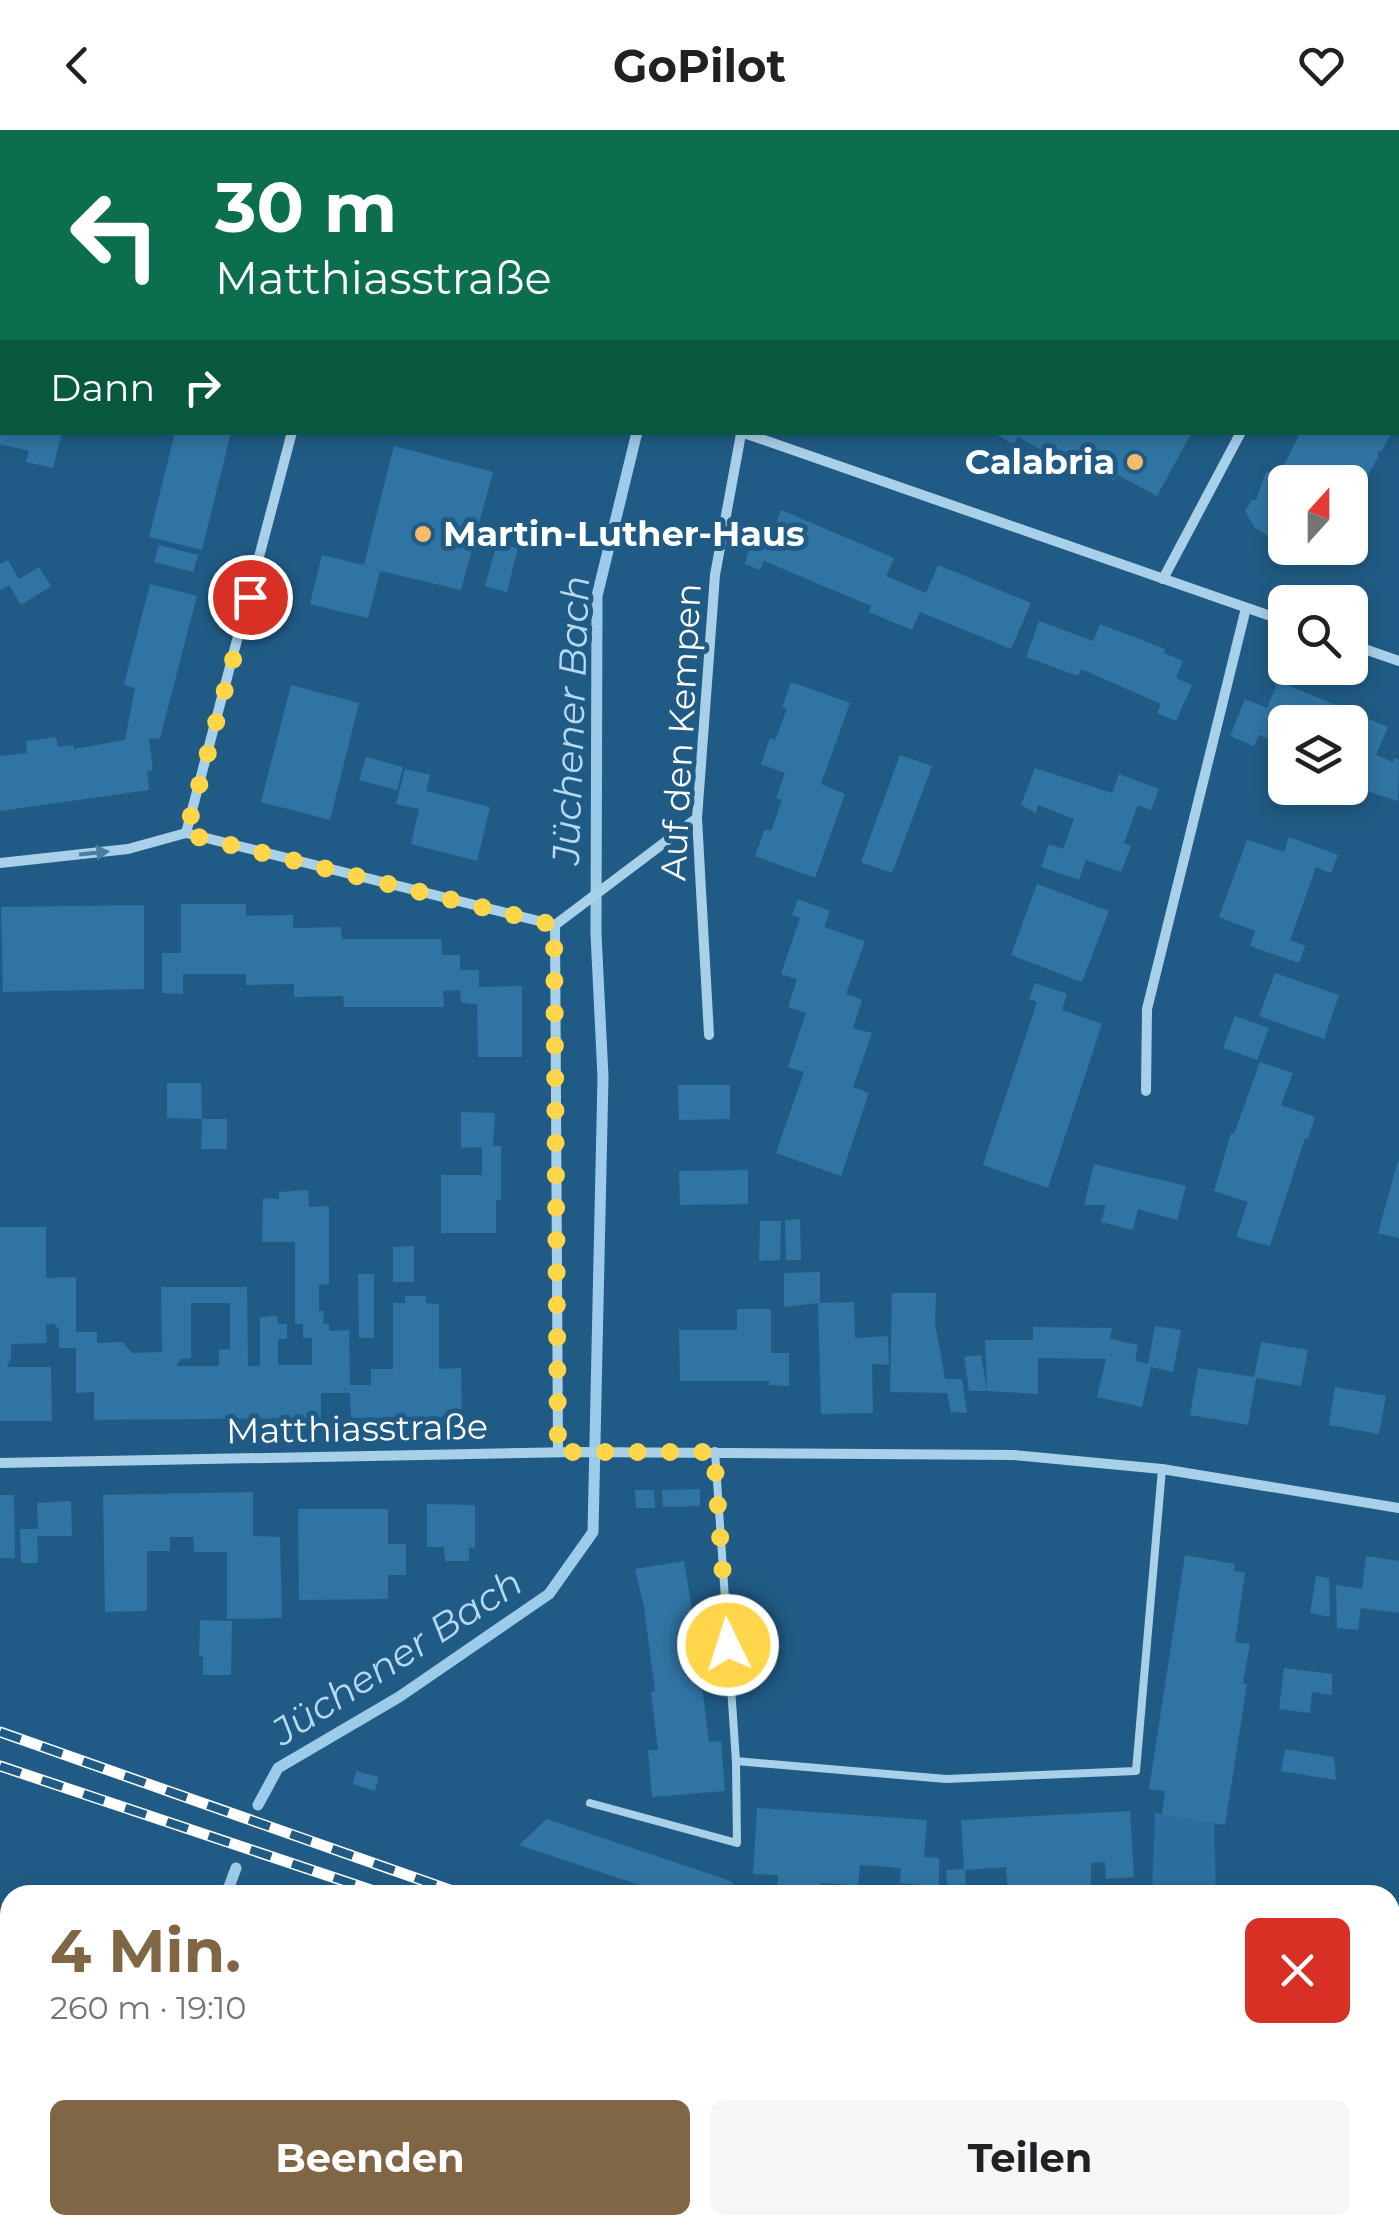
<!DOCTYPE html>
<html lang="de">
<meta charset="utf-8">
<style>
:root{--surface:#fff;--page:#f6f6f6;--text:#202124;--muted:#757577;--accent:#806644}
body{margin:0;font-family:Montserrat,sans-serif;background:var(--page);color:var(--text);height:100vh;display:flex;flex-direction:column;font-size:38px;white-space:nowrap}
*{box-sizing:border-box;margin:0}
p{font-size:32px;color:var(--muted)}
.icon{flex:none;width:55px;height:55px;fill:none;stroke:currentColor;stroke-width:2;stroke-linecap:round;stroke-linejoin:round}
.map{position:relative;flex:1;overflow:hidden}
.sheet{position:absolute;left:0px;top:1755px;width:1400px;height:350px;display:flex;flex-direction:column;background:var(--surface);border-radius:30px 30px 0 0;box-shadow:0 5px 15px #0003}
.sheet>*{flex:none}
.banner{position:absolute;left:0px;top:0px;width:1400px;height:305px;box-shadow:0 5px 15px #0003;background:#0b6e4f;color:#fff;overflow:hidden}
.needle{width:65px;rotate:21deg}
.controls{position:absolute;left:1268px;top:335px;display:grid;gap:20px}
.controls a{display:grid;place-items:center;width:100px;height:100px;border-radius:15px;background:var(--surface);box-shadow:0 5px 15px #0003;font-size:50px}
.pin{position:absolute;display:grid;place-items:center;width:85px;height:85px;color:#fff;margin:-42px;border:5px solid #fff;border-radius:50%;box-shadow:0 2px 10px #0007}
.me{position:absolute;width:110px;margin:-55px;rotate:356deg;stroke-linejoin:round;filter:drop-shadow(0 0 8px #0008)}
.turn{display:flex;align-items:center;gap:35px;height:210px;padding:0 50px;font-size:45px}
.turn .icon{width:130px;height:130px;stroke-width:2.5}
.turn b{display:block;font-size:70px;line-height:85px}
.then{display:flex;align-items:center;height:95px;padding:0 50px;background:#0003;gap:20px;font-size:38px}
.round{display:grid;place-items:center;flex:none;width:105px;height:105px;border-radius:15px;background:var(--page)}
.head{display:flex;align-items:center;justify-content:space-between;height:170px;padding:0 50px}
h1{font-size:60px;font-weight:700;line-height:75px;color:var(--accent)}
.action{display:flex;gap:20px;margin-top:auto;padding:20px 50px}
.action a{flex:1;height:115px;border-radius:15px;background:var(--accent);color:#fff;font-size:40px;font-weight:700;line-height:115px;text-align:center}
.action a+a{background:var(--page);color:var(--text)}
header{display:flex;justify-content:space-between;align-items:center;height:130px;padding:0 50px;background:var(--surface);font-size:45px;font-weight:700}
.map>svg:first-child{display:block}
</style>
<header><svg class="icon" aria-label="back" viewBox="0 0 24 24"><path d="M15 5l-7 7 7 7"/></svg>GoPilot<svg class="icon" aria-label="heart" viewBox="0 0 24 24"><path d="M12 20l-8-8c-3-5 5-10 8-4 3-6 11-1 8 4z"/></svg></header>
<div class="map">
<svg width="1399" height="2105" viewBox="0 0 1399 2105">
<rect width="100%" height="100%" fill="#205b85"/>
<path fill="#2a6f9e" d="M1155,1683L1214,1693L1216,1765H1152Z"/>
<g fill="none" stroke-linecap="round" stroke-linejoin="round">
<g stroke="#9dcceb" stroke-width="11">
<path d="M709,2V0"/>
<path d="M258,1675L278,1638L399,1567L549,1464L593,1402L603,947L596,804L597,466L637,302"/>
<path d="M226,1765L236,1738"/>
<path d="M0,1931L10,1922"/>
</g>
</g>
<g fill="#3074a3" fill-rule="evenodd">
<path d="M0,302H62L53,338L26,332L29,321L0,314Z"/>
<path d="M175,302H231L202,420L149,407Z"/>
<path d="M993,302H1192L1157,366L1118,345L1114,351L1095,341L1065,333L1018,307L1014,315Z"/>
<path d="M1301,302H1392L1381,322L1378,321V327L1350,378V352H1285V403L1273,409L1255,398L1245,381L1252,370H1256L1266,342H1280Z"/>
<path d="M394,316L493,342L461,460L380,441L368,488L310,474L322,425L364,435Z"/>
<path d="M781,380L894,428L886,446L926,463L938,435L1031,473L1011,519L920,482L912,500L869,482L871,476L764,431L760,440L745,434L755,393L773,401Z"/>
<path d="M497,413L518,418L507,462L485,456Z"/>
<path d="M159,415L198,425L193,442L154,432Z"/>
<path d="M8,430L19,449L39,437L51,456L21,475L9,455L0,460V434Z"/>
<path d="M150,454L197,466L160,608L149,609L153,640L147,641L149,660L0,681V626L27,623L26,611L56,607L58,617L73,615L74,619L125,610L135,558L124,555Z"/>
<path d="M1039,491L1093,511L1100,494L1165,519L1164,523L1183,531L1176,548L1192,555L1176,591L1157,583L1161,574L1081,539L1078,546L1026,527Z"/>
<path d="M1278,551L1388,597L1376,625L1393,632L1394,628L1399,630L1398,671L1360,659L1364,649L1350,643V592H1285V616L1259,605L1254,616L1230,606L1245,569L1267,578Z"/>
<path d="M791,552L850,573L821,654L845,664L815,748L755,726L765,699L771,701L782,670L776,668L785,643L761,634L770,608L775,610L787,579L782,577Z"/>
<path d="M291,555L359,573L330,690L261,672Z"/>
<path d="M900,625L932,636L892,743L861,732Z"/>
<path d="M366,627L403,637L397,660L359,650Z"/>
<path d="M1035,638L1112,663L1119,644L1159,659L1151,680L1138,675L1124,713L1131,716L1121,742L1086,730L1079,750L1041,737L1049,714L1063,719L1074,689L1038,675L1036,683L1021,675Z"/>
<path d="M405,639L430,645L426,661L490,677L477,731L411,714L419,679L396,674Z"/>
<path d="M1289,707L1338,725L1331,743L1316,737L1303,774L1290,810L1305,816L1299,833L1250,816L1255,801L1219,787L1247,710L1284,722Z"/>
<path d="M1037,754L1109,781L1082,852L1011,825Z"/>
<path d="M798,769L830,781L824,797L865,811L846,864L862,870L853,898L872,903L853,957L869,963L841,1046L776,1023L804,942L788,937L806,883L788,877L797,849L781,844L800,788L792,785Z"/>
<path d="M181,774H246V786L293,785V798L341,797L342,809H441L442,825H460V840H479V857L522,856V927H478L477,874L461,873L460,860L443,861L444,877H344L343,866L294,867V854L246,855V844H183V864L162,863V823H181Z"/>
<path d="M144,775V859L3,862L1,777Z"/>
<path d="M1275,843L1339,865L1324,909L1259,886Z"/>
<path d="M1035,853L1067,864L1062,880L1102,894L1048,1058L983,1035L1037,872L1029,869Z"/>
<path d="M1235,886L1269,898L1257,930L1223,918Z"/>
<path d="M1260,932L1293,943L1281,975L1315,987L1308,1008H1305L1270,1116L1236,1107L1248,1072L1214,1061L1231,1003L1234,1004Z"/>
<path d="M167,953H201L202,989L167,988Z"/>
<path d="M678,955H730V989L679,990Z"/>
<path d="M461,982L495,983L493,1016H501V1070H496V1103H441V1045H482V1017L461,1018Z"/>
<path d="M202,989H227V1019H201Z"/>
<path d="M1398,1031L1399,1032V1108L1378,1103Z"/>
<path d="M1094,1034L1186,1056L1177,1090L1138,1079L1133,1100L1101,1092L1106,1075H1084Z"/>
<path d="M748,1040V1074L680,1075L679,1041Z"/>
<path d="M308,1060L309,1077L329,1076V1154L319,1155V1181H324L323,1194H329V1201L349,1200L350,1255H371V1239H393V1173H405V1166H426V1173L439,1174V1239L461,1238L462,1287L351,1288L350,1263H321V1288L94,1290V1262L76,1263V1218H59V1199L54,1194H46L47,1213L11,1214V1228L7,1237H51L52,1291H0V1097H46V1148L76,1147V1202H97V1213L122,1212L132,1223L162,1222L161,1157H247L248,1236H260V1187L277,1186L278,1194H287V1209H278V1235H312V1208H303V1194H295V1112H262L263,1068L279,1069V1062ZM191,1173H230V1219L219,1220V1236H176L181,1229L191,1228Z"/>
<path d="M800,1089L801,1130H786L785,1090Z"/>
<path d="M760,1091H781L780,1130L759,1131Z"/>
<path d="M414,1116V1152H393V1117Z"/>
<path d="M820,1142V1173L854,1172L855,1208L888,1206L889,1235L872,1234L873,1283L821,1284L818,1173L784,1177V1143Z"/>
<path d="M358,1144H374V1208H359Z"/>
<path d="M892,1163H936L935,1193L945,1249H962L967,1283L951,1282L947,1263L890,1262Z"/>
<path d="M737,1179H771V1223H789V1256L769,1255V1251H680L679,1200H737Z"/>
<path d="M1155,1196L1181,1200L1173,1242L1151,1237L1142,1277L1097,1267L1106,1229L1038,1228V1264L987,1261L985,1210H1033V1197L1112,1198L1110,1209L1138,1215L1135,1231L1148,1234Z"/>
<path d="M1261,1212L1308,1220L1301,1256L1256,1248L1248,1295L1190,1285L1198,1238L1254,1247Z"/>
<path d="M981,1225L987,1261H969L964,1227Z"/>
<path d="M1335,1257L1386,1266L1379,1304L1329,1295Z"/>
<path d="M700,1359V1376L663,1377L662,1360Z"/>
<path d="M635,1360H654L655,1378H636Z"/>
<path d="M253,1362V1406L280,1407L282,1488L227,1489V1422H194L193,1407H170V1421H147V1481L105,1482L103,1365Z"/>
<path d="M0,1365H14L15,1428H0Z"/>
<path d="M71,1371L72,1406H37L38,1433H21L20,1399H38L37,1373Z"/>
<path d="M427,1374L475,1375V1418L469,1417V1431H445L444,1417H427Z"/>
<path d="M298,1379H388V1414H406V1445H388V1469L299,1470Z"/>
<path d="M1185,1425L1235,1434L1234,1441L1245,1443L1235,1512L1250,1514L1243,1553L1247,1554L1225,1695L1162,1685L1165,1661L1149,1659Z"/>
<path d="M1366,1426L1399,1431V1483L1361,1478L1358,1500L1337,1498L1336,1455L1362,1459Z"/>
<path d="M684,1431L697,1508L689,1512L695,1557L702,1556L709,1612L721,1611L725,1661L652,1667L648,1620H658L651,1562L655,1561L644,1477L635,1439Z"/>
<path d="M1316,1446L1329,1448L1330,1487L1310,1483Z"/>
<path d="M200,1490L232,1491L231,1545H203V1527L199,1526Z"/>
<path d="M1284,1538L1332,1544V1565L1312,1562L1310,1583L1279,1579Z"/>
<path d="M1285,1619L1334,1627L1336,1650L1281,1641Z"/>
<path d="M356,1641L379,1647L375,1661L353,1654Z"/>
<path d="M757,1678L927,1690L924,1727L939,1728V1764L920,1763L921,1755L900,1753L901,1738L860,1735L858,1756L821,1753L820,1765H767L768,1760L777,1761L778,1745L753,1744Z"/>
<path d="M1130,1681L1134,1747L1106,1749L1105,1732L1091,1733V1765H1008L1006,1737L965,1740L966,1764L948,1765L946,1740L964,1739L961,1690Z"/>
<path d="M547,1689L733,1752L732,1765H670L519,1715Z"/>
<path d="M0,2078L10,2079V2095H70L69,2102L76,2105H0Z"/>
<path d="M182,2095H225L223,2105H181Z"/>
<path d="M468,2095H613L614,2100L613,2105H467Z"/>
<path d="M833,2095H1092L1090,2105H831Z"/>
</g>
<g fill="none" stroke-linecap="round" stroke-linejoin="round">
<g stroke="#a9d0e9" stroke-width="8">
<path d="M1154,0V2"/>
<path d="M715,1321L736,1631L946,1649L1136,1641L1162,1339"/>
<path d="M590,1673L737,1713L736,1631"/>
</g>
<g stroke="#a9d0e9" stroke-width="10">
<path d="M366,2V0"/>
<path d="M838,2L842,0"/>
<path d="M1398,23L1399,20"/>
<path d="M1398,91L1399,92"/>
<path d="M0,146L2,145"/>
<path d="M741,302L1285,491"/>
<path d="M1163,449L1241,302"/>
<path d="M1350,514L1399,531"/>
<path d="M186,703L292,302"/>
<path d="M186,703L555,795"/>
<path d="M0,733L128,719L186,703"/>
<path d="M555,795L558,1322"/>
<path d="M555,795L697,688"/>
<path d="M709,905L697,688L715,445L741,304"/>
<path d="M1146,961L1147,879L1246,478"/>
<path d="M0,1333L575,1322L1014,1325L1162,1339L1399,1378"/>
</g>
<g stroke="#fff" stroke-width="11">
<g id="rail">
<path d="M0,1602L464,1765"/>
<path d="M0,1636L386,1765"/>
<path d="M1390,2073L1399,2076"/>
<path d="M1382,2095L1399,2101"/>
</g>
</g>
<use href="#rail" stroke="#205b85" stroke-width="8" stroke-dasharray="22" stroke-linecap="butt"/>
</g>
<defs><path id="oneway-solid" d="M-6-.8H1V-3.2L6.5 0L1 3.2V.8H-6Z" transform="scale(2.5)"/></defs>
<use fill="#497ea3" href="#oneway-solid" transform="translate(94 723) rotate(-6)"/>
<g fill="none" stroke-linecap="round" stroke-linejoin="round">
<path stroke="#ffd54a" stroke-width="18" stroke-dasharray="0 32.4" d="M250,467L186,704L554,795L558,1322H714L728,1515"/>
</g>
<g fill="#f6ba6a" stroke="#205b85" stroke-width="4">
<circle cx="1135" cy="332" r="10"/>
<circle cx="423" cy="404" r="10"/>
</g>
<g text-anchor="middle" stroke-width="10" stroke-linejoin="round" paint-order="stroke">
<g font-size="35" font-weight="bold" fill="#fff" stroke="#205b85" text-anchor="end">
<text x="1115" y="344">Calabria</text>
<text x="443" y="416" text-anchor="start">Martin-Luther-Haus</text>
</g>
<g font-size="35" fill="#fff" stroke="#205b85">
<text transform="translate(681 602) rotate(-87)" y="12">Auf den Kempen</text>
<text transform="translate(357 1299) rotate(-1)" y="12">Matthiasstraße</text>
</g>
<g font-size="38" font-style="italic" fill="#b5d9f1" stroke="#205b85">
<text transform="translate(571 590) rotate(-88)" y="13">Jüchener Bach</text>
<text transform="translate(397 1527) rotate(-33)" y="13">Jüchener Bach</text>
</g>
</g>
</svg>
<div class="controls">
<a><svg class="needle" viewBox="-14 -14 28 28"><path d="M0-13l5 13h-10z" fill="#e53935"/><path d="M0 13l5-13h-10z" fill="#757577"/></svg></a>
<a><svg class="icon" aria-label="search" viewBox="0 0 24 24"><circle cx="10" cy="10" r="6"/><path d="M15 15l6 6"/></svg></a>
<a><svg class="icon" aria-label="layers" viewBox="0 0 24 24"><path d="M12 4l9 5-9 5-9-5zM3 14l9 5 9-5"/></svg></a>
</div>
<div class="pin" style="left:250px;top:467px;background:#d93025"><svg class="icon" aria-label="arrive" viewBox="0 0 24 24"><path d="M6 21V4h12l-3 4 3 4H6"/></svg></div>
<svg class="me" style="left:728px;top:1515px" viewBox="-20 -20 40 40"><circle r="17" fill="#ffd54a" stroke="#fff" stroke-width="3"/><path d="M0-11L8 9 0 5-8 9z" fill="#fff"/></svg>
<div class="banner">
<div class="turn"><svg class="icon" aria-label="left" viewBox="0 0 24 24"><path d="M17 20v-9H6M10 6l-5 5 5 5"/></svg><div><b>30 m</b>Matthiasstraße</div></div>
<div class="then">Dann<svg class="icon" aria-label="right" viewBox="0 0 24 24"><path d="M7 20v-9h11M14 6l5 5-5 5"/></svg></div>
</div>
<section class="sheet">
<div class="head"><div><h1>4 Min.</h1><p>260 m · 19:10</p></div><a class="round" style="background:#d93025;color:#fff"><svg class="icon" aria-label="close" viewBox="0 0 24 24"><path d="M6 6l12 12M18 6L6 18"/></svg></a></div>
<div class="action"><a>Beenden</a><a>Teilen</a></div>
</section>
</div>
